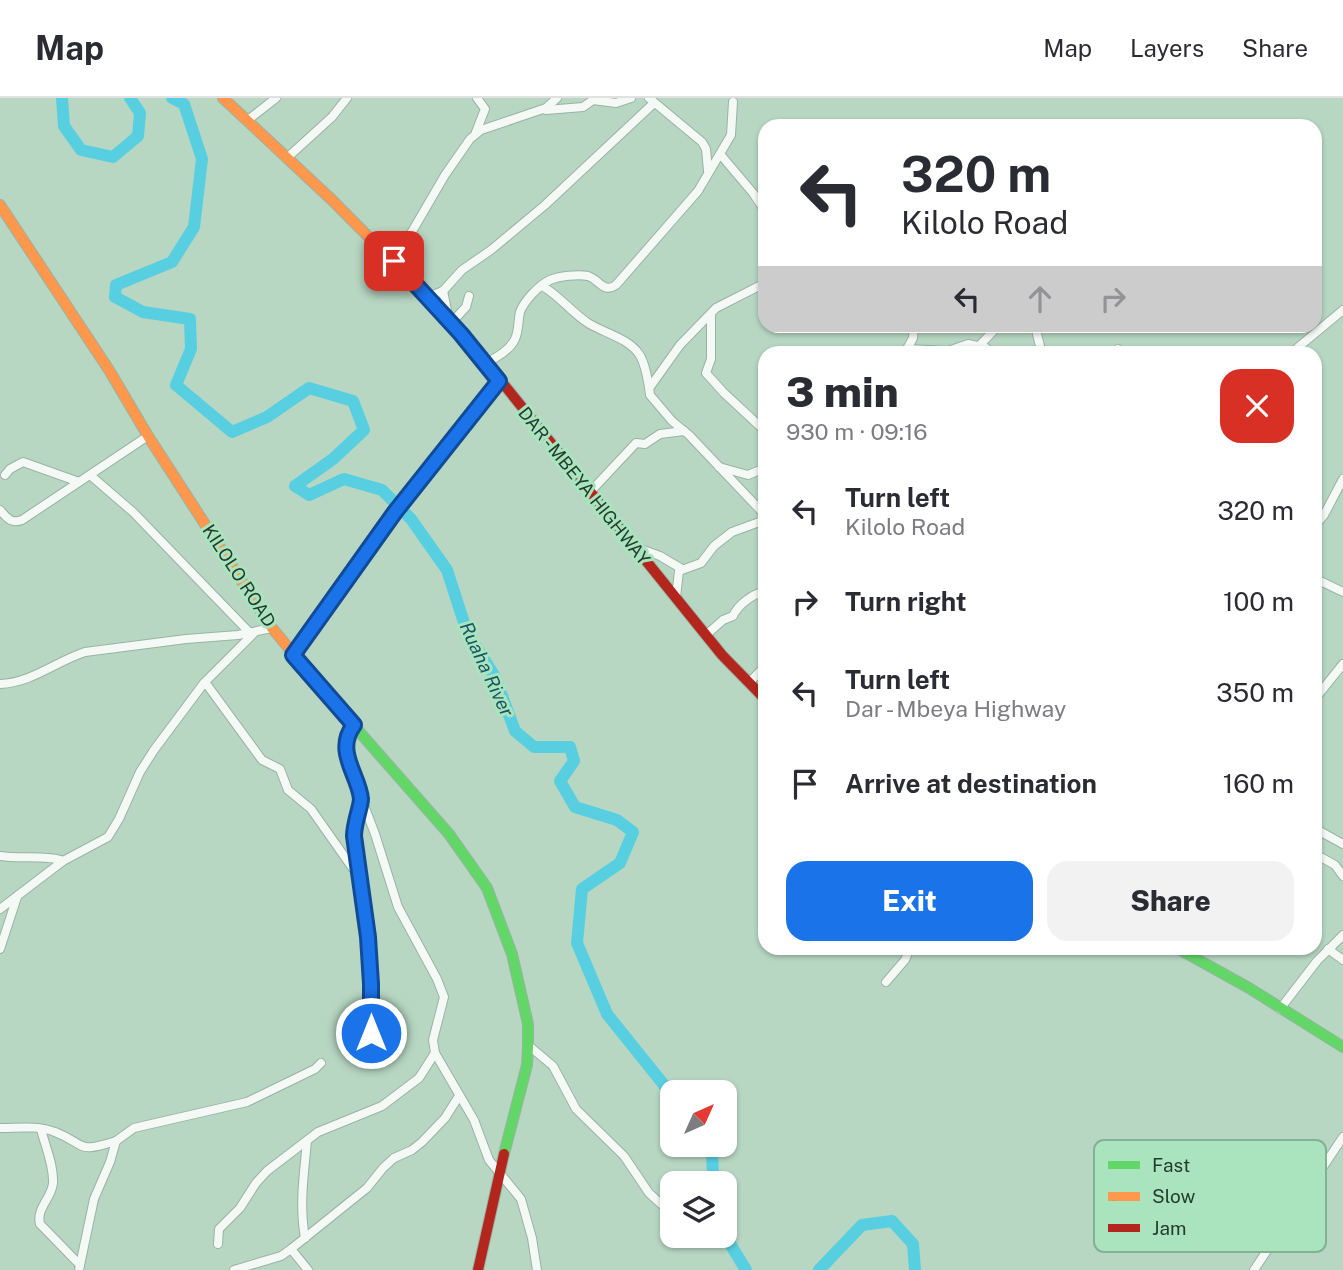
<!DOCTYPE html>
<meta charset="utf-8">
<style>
:root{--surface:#fff;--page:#f2f2f3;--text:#2b2b33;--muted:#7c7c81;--line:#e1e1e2;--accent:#1a73e8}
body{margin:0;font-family:"Public Sans",sans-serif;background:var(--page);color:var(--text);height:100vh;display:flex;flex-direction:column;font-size:26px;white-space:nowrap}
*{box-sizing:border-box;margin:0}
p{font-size:23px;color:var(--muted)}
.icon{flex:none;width:38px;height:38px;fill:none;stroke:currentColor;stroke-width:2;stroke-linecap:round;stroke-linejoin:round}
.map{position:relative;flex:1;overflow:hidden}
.sheet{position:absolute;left:758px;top:248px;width:564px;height:609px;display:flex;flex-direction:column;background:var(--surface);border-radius:21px;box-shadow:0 2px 5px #0004}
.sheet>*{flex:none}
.banner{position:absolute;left:758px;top:21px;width:564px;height:214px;border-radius:21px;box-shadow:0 2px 5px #0004;background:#fff;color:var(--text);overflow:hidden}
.needle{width:46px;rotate:45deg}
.fabs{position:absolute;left:660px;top:982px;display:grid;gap:14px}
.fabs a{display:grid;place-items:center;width:77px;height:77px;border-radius:14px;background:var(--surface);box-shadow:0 2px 5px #0004;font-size:35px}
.pin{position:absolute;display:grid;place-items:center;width:60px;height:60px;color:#fff;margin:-30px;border-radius:14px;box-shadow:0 4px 10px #0006}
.me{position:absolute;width:77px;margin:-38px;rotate:0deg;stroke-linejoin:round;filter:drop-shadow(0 0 5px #0008)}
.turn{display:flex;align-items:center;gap:24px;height:147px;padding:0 28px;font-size:32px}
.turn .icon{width:91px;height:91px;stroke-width:2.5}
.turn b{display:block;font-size:49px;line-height:60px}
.lanes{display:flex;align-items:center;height:66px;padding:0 28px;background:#0003;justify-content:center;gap:35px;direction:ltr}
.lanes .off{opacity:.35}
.round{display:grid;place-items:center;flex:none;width:74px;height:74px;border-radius:21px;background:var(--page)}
.summary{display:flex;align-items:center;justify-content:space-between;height:119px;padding:0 28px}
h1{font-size:42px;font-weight:800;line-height:52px}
.button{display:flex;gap:14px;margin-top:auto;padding:14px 28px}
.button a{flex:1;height:80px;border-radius:21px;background:var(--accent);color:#fff;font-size:28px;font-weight:800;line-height:80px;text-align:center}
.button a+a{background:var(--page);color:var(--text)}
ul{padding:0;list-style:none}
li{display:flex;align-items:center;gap:21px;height:91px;padding:0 28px}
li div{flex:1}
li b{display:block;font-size:26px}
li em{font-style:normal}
header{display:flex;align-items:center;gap:42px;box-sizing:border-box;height:98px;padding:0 35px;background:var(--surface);border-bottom:2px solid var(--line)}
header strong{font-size:33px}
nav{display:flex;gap:38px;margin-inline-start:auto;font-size:24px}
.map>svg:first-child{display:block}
</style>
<header>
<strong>Map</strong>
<nav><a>Map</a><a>Layers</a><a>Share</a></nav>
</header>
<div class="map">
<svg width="1343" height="1172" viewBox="0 0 1343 1172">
<rect width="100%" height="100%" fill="#b7d7c2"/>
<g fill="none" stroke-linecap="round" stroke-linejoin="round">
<g stroke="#57cfe1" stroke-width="12">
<path d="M62,0L64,28L81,52L113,59L138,38L140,15L130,0"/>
<path d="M172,0L184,6L202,61L194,129L172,164L116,187L115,199L143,214L190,221L191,251L176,287L232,334L267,319L309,290L353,303L364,332L333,361L295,388L309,397L344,381L382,392L411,421L447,472L467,534L495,579L515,633L534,649H570L574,663L560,683L575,709L617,722L633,734L620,765L582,791L577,845L607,916L672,997"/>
<path d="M712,1046L713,1085"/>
<path d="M724,1136L746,1172"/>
<path d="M819,1172L862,1127L892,1123L913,1146L915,1172"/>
</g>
<g stroke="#99b3a3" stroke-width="10">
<g id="street">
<path d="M649,0L702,44L706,51L708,73"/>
<path d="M546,12L583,9L593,2L616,5L631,0"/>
<path d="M248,22L276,0"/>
<path d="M476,34L485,11L477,0"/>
<path d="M720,56L753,95L765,113"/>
<path d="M288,59L332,19L347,0"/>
<path d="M401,170L408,156L410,137L445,77L470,41L481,32L546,10L557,0"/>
<path d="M542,188C560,198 571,214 588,225C604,235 628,240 639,256C645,264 649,287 650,297L672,323L689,337L765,417"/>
<path d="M443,193L448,217"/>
<path d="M428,199L443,193L462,172L491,152L545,107L654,5"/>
<path d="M711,217V261L706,275L724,295L765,333"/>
<path d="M451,225L466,209L469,198"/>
<path d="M1035,228L1042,256"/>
<path d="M979,248L998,228"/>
<path d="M907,251L913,240L914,228"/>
<path d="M899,256L907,251L948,253L968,246L986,250L994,256"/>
<path d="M1115,256L1118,251"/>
<path d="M1290,256L1343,212"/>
<path d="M486,265C497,259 510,252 515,241C519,233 518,222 520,214C524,203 539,187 550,182C559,178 578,176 588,178C599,181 603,196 616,187L698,93L731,37L733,4"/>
<path d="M650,289L680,247L716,210L765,185"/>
<path d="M719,369L748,377L765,370"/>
<path d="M5,377L10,371L23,364L79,384"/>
<path d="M90,377L133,414L250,535"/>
<path d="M591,393L636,345L645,346L660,336L684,333"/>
<path d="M0,412C7,420 11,426 22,422L148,338"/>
<path d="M1314,429L1324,417L1343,381"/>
<path d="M638,450L660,458L682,471"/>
<path d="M1314,480L1343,494"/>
<path d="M676,499L679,473L701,465L714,448L732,434L765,422"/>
<path d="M706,537L723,522L733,518C738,507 753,495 765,494"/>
<path d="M205,584L262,662L280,671L288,692L311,711L361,782"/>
<path d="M749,585L765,568"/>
<path d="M0,586C31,585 57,563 85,554L186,541L238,537L272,530"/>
<path d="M1314,602L1343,566"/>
<path d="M354,627L347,640L350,671L375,736L398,809L437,881L444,899L433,942L435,955L474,1022L489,1062L521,1101L532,1140L537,1172"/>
<path d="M361,701L354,726V738L368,839L371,886L370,931L375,944"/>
<path d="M1314,730L1343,746"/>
<path d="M1315,749L1317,757L1335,767L1343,778"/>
<path d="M0,758C17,761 51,757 63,763"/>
<path d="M0,811L63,763L108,739L119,721L140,674L154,652L204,585L255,534"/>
<path d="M0,851L17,799"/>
<path d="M1328,851L1343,862"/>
<path d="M886,884L905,862L910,850"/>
<path d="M1280,911L1317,863L1343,837"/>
<path d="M528,947L553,968L576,1011L624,1058L649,1095L661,1106L672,1104"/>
<path d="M0,1030C18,1030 37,1027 55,1034C88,1047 75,1056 116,1043"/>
<path d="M41,1031C45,1048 54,1067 53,1085C52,1100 36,1110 40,1126L80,1167"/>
<path d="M305,1140C299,1107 304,1076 307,1043"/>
<path d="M218,1146L219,1131L240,1110L256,1085L267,1073L318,1034L382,1008L419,980L435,955"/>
<path d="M291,1151L308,1172"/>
<path d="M79,1172L94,1101L110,1064L116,1043L134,1030L247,1004L315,971L321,965"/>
<path d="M234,1172L281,1158L291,1151L367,1090L383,1070L394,1060L412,1052L422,1044L445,1020L459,998"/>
<path d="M1254,1172L1343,1039"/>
</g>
</g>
<g stroke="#99b3a3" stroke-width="12">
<g id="fast">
<path d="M341,613L449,736L487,790L512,856L528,926V949L527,967L504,1056"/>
<path d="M1177,850L1249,890L1343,949"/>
</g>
</g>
<g stroke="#99b3a3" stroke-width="12">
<g id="slow">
<path d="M223,0L333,103L439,210"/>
<path d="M0,107L109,272L148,338L272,530L341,613"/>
</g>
</g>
<g stroke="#99b3a3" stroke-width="12">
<g id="jam">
<path d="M439,210L476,252L722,557L765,601"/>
<path d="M293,557L395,414L499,283"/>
<path d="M478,1172L504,1056"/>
</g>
</g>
<use href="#street" stroke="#f4f9f6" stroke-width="8"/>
<use href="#fast" stroke="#63d668" stroke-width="10"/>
<use href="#slow" stroke="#ff974d" stroke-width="10"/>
<use href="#jam" stroke="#b3261e" stroke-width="10"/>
</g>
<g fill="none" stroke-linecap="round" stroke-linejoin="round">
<g stroke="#114b97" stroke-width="18">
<path id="route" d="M371,935V886L368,839L354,738C354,725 361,708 361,701C359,677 334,653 354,627L293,557L395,414L499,283L461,236L394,163"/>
</g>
<use href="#route" stroke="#1a73e8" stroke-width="12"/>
</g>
<g text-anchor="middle" stroke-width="6" stroke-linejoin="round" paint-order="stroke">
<g font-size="18" fill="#243c2d" stroke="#aae4bf">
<text transform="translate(584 388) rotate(51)" y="6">DAR - MBEYA HIGHWAY</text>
<text transform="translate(239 478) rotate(57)" y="6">KILOLO ROAD</text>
</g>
<g font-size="19" font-style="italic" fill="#185563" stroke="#aae4bf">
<text transform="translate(487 571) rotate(65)" y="7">Ruaha River</text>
</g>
</g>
<rect x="1094" y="1042" width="232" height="112" rx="10" fill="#aae4bf" stroke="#82b293" stroke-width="2"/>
<rect x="1108" y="1063" width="32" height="8" fill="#63d668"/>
<rect x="1108" y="1094" width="32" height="9" fill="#ff974d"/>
<rect x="1108" y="1126" width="32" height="8" fill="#b3261e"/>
<g font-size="19" fill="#243c2d">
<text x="1152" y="1074">Fast</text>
<text x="1152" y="1105">Slow</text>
<text x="1152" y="1137">Jam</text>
</g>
</svg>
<div class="fabs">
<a><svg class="needle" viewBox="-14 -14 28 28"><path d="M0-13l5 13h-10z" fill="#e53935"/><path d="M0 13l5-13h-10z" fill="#7c7c81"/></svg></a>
<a><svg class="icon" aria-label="layers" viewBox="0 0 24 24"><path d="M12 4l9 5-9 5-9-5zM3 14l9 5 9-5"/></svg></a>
</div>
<div class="pin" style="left:394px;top:163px;background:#d93025"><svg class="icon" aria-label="arrive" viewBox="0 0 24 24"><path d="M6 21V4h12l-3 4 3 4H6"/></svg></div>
<svg class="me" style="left:371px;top:935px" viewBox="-20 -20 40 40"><circle r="17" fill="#1a73e8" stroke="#fff" stroke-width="3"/><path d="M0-11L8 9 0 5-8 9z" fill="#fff"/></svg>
<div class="banner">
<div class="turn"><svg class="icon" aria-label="left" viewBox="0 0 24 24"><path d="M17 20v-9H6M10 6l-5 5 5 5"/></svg><div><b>320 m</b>Kilolo Road</div></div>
<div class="lanes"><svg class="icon" aria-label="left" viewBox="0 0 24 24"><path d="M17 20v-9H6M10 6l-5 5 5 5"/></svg><svg class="icon off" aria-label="ahead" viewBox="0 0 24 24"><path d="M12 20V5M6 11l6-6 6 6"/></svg><svg class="icon off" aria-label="right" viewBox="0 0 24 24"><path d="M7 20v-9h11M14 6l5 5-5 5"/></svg></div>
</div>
<section class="sheet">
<div class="summary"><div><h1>3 min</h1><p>930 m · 09:16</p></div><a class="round" style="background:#d93025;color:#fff"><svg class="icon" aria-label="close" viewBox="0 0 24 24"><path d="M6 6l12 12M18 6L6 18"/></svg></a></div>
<ul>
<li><svg class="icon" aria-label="left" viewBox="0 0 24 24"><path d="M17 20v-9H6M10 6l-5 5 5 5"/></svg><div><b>Turn left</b><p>Kilolo Road</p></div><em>320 m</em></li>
<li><svg class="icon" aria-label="right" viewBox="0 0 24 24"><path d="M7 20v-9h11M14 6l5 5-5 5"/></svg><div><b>Turn right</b></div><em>100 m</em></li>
<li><svg class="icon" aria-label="left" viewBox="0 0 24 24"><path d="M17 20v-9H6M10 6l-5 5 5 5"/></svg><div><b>Turn left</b><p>Dar - Mbeya Highway</p></div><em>350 m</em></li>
<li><svg class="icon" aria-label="arrive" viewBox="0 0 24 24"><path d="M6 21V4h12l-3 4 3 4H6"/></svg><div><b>Arrive at destination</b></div><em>160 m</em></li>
</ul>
<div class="button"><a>Exit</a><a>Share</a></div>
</section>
</div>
